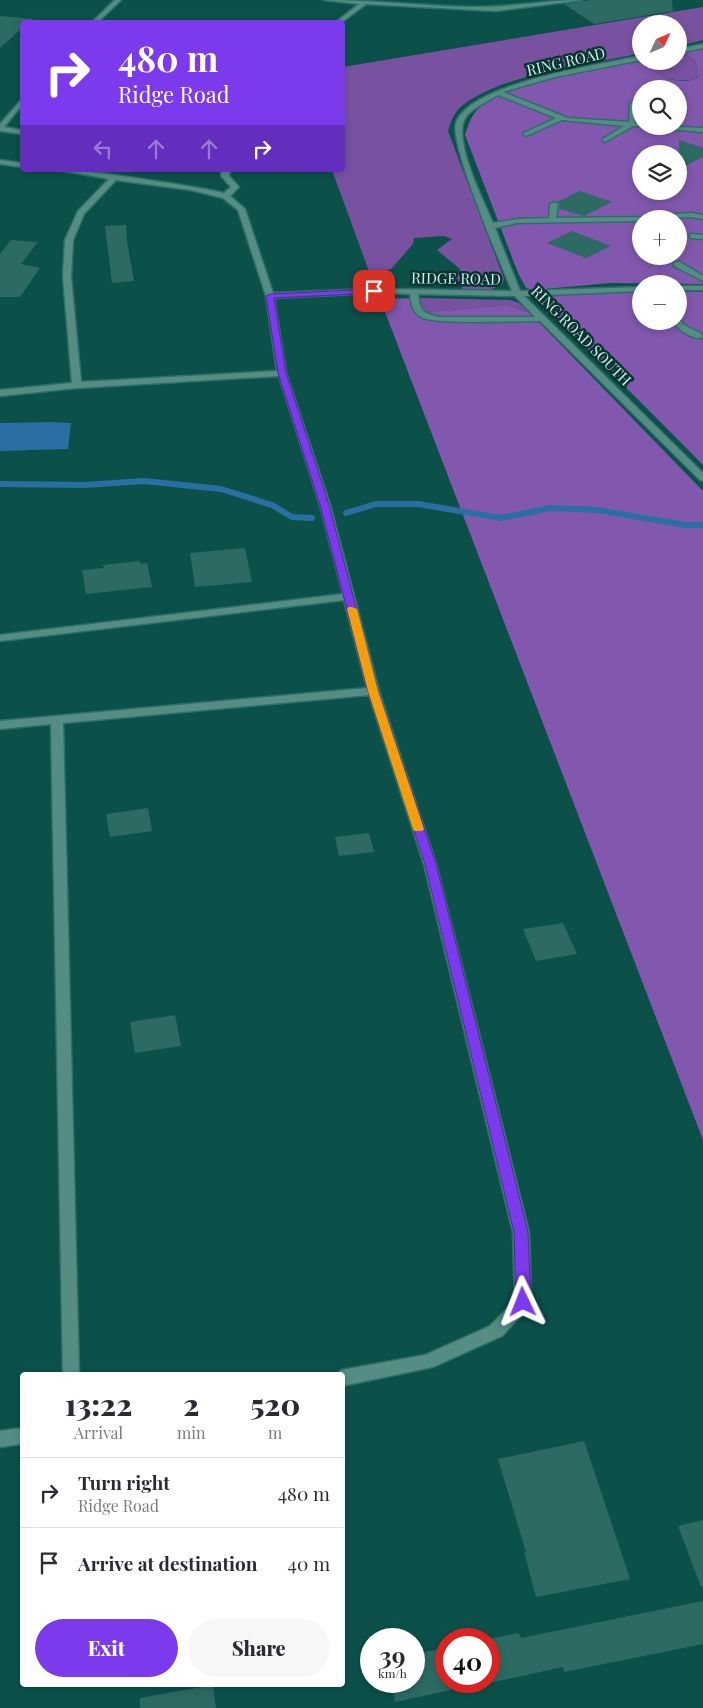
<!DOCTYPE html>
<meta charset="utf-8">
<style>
:root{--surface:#fff;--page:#f7f7f7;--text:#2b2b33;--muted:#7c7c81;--line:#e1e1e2;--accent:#7c3aed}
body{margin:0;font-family:"Playfair Display",serif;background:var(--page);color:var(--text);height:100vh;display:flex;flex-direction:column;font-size:19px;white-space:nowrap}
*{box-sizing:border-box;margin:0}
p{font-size:16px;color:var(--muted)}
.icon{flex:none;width:28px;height:28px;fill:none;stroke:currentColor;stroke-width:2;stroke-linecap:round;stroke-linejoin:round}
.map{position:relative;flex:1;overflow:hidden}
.sheet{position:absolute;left:20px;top:1372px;width:325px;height:315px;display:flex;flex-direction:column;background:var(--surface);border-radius:5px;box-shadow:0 2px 8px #0003}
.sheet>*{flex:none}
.guide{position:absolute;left:20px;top:20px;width:325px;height:152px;border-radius:5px;box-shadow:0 2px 8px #0003;background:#7c3aed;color:#fff;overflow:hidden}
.needle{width:32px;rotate:46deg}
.tools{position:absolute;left:632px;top:15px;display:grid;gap:10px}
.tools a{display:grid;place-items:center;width:55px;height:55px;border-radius:50%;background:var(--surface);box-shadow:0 2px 8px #0003;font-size:25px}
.speed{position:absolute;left:360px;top:1628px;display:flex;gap:10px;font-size:25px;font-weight:700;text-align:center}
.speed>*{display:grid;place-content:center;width:65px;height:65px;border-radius:50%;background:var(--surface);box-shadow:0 2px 8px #0003;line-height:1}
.speed small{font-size:12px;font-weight:400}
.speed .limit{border:8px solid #d22;background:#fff;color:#111}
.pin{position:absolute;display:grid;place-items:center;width:42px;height:42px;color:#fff;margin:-21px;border-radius:10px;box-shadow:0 2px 8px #0006}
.me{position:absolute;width:55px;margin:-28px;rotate:358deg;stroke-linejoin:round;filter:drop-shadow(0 0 4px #0008)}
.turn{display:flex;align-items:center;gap:18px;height:105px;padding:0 15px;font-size:22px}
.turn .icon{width:65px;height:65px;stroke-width:2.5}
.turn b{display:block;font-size:35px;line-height:42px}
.lanes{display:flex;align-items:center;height:48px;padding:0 15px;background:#0003;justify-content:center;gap:25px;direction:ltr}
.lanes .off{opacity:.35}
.eta{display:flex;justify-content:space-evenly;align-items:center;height:85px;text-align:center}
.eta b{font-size:30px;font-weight:800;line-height:35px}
.button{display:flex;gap:10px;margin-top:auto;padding:10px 15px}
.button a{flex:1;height:58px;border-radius:30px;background:var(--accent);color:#fff;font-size:20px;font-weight:800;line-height:58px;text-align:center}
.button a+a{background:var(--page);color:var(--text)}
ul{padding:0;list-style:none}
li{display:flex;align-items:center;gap:15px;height:70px;padding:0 15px;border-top:1px solid var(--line)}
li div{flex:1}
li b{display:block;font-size:19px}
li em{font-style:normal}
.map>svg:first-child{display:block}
</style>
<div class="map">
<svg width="703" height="1708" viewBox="0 0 703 1708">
<rect width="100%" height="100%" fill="#0b514a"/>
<g fill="#7852a1">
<path d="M703,7V40L679,46V24H641V53C591,64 503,74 463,105C454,112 451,121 448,131L504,279L503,283C491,293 476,290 462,289L461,283L452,278L460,273V269L437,250L452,239L444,236L414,238L413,244L391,269L370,274L332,170H342L343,67Z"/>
<path d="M681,52L695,60L699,77C688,83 669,81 657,74C651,70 649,65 643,61H679V53Z"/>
<path d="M419,298L510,300L519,303L530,313L507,305L427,312Z"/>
</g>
<g fill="#8158ad" fill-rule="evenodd">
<path d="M703,48V284L610,283L534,290L526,288L518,273L465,135C468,126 471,115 479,108C504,84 604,68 641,60C647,64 650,69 656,73C667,81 688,84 699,77L695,60L681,52ZM641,89H679V126H641ZM641,154H679V191H641ZM641,219H679V256H641Z"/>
<path d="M679,291L703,292V465L543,304V300C557,291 622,292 641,292V321H679Z"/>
<path d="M419,298L427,312L507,305L530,313L703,491V1140L380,299Z"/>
</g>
<path fill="#296fa3" d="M52,422L71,423L68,449L0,451V423Z"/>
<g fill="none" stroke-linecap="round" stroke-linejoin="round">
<g stroke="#296fa3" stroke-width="6">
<path d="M0,484L84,485L144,481L221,489L272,505L292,517L312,518"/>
<path d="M346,513L376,504H418L501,518L550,508L597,510L685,525H703"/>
</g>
</g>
<g fill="#2c6a63">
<path d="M591,0H672L673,11L594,24L564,4Z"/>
<path d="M0,16L34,19L29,22H22V28L0,48Z"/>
<path d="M679,140L703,148V157L679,169Z"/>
<path d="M580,191L612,202L584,216L559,209L560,203L557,202Z"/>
<path d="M126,225L127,242L134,281L112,283L105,226Z"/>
<path d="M572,231L611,246L586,258L547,243Z"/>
<path d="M11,240L38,242L21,264L40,268L20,297H0V254Z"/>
<path d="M245,548L252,582L195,587L190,553Z"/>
<path d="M140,561V564L147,563L152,587L86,594L82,570L104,568L103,565Z"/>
<path d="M148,808L152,831L110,837L106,814Z"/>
<path d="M369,833L374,852L339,856L335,837Z"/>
<path d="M563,923L577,954L536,961L523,929Z"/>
<path d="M175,1015L181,1046L135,1053L130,1022Z"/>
<path d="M584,1441L630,1579L536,1597L524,1552H526L498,1459Z"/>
<path d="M703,1520V1586L701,1587L678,1526Z"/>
<path d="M703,1601V1644L564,1672L563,1667L489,1683V1639L519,1633L521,1638Z"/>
<path d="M446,1648V1681H450L451,1690L395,1702L391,1681H414V1654Z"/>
<path d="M213,1685L216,1708H140V1698Z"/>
</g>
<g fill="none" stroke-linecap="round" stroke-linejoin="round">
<path stroke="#266a63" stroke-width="8" stroke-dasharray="8 4.5" stroke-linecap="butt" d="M374,291H390"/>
<g stroke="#2c6f68" stroke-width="3">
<g id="minor">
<path d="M115,0H121L98,22H92Z"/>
<path d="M324,0C373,0 422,6 470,7C508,8 545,0 582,0L496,11L366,4L342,22H336L359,4Z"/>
<path d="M703,44V48L679,53V49Z"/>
<path d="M641,56V60L555,77L503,92L568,118L629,122L630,104L633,102L636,104L635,123H641V126H643H633L605,142L603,141V139L624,126L562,120L526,136L524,135V133L556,118L498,95C488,101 472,108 466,117C451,137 484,202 493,223L517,219L549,218L550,204L554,202L558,204L556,218L642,217L691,213L703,215V219L691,217L641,219V221L517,223L495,228L520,291L641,287V291L524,296L703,473V481L700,480L540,321C520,321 434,325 421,317C412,312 411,303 410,294L390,293L386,291L390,289L512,291C501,264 449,144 456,123C469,83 603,64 641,56ZM418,294L515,296L535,317H439C422,313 420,311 418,294Z"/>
<path d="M22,99V105L4,127L22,130V134L0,131V124Z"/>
<path d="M653,126L703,128V132L656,128Z"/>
<path d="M0,160L22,163V167L0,164Z"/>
<path d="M59,170C83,170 106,174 129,177C161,182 193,186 224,193L231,187L221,176L222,170H230L229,176L239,187L230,196L245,209L273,293L374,289L378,291L374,293L274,298L286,373L330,505L379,691L436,864L529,1232L531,1302L529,1307L502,1336L433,1367L342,1386V1375H335L342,1370L425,1355L490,1326L515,1300L513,1232L424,864L369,695L63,723L79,1375H63L51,724L0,729V721L367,688L344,600L0,641V635L343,594L320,505L279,376L77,388L0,396V390L72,383L63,276L65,240L78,211L109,179ZM116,180L191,190L223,198L238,210L266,296L277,371L81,382L71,276L73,240L84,214Z"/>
<path d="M690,234L703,235V239L690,238Z"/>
<path d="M674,262H680L703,276V281L674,266Z"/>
<rect x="679" y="286" width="24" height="4"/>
<path d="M679,319L684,325L702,334V338C691,339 678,330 672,321H679Z"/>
<path d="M22,1428V1444L0,1447V1431Z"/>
</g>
</g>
<use href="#minor" fill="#558d85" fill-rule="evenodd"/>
</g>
<path fill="#7c3aed" stroke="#51269a" d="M374,289L377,290V293L274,298L286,373L329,505L378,691L436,864L528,1232L531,1302L528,1307L523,1309L518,1307L516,1302L514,1232L425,864L368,691L320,505L278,373L266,296L270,294Z"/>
<path fill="#f59e0b" d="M349,607H352L357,609L378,691L424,829L422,831H414L413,829L368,691L347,609Z"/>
<g text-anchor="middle" stroke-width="5" stroke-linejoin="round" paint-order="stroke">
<g font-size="15" fill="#c2f6ee" stroke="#0c332f">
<text transform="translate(566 62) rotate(-13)" y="5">RING ROAD</text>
<text transform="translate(456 279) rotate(1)" y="5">RIDGE ROAD</text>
<text transform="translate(581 336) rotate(45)" y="5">RING ROAD SOUTH</text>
</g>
</g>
</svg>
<div class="tools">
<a><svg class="needle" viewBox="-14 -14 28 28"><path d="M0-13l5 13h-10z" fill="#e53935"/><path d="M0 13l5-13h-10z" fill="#7c7c81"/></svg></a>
<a><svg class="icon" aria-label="search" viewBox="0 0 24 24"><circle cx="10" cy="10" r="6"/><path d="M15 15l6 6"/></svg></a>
<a><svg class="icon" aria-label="layers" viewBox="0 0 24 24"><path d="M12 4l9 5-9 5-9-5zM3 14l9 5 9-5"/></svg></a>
<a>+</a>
<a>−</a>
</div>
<div class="speed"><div>39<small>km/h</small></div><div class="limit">40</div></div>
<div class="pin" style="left:374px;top:291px;background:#d93025"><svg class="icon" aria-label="arrive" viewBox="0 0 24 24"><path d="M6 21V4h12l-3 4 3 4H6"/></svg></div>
<svg class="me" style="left:523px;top:1302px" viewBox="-20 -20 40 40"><path d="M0-17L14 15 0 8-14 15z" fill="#7c3aed" stroke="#fff" stroke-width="4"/></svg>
<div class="guide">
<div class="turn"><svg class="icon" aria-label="right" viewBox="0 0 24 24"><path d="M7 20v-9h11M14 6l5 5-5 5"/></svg><div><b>480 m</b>Ridge Road</div></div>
<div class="lanes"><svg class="icon off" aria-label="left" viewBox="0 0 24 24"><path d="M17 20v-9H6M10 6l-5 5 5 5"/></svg><svg class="icon off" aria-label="ahead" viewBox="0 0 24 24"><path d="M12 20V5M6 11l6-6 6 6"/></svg><svg class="icon off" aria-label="ahead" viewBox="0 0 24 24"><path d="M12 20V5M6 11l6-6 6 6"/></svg><svg class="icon" aria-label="right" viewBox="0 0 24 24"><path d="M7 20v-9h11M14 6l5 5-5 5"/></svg></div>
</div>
<section class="sheet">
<div class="eta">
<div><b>13:22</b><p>Arrival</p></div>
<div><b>2</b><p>min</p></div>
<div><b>520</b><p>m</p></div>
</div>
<ul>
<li><svg class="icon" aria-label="right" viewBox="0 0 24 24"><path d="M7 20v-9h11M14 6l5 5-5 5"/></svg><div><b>Turn right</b><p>Ridge Road</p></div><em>480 m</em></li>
<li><svg class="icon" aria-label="arrive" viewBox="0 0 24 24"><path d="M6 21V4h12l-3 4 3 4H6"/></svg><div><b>Arrive at destination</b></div><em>40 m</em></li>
</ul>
<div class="button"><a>Exit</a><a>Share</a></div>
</section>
</div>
